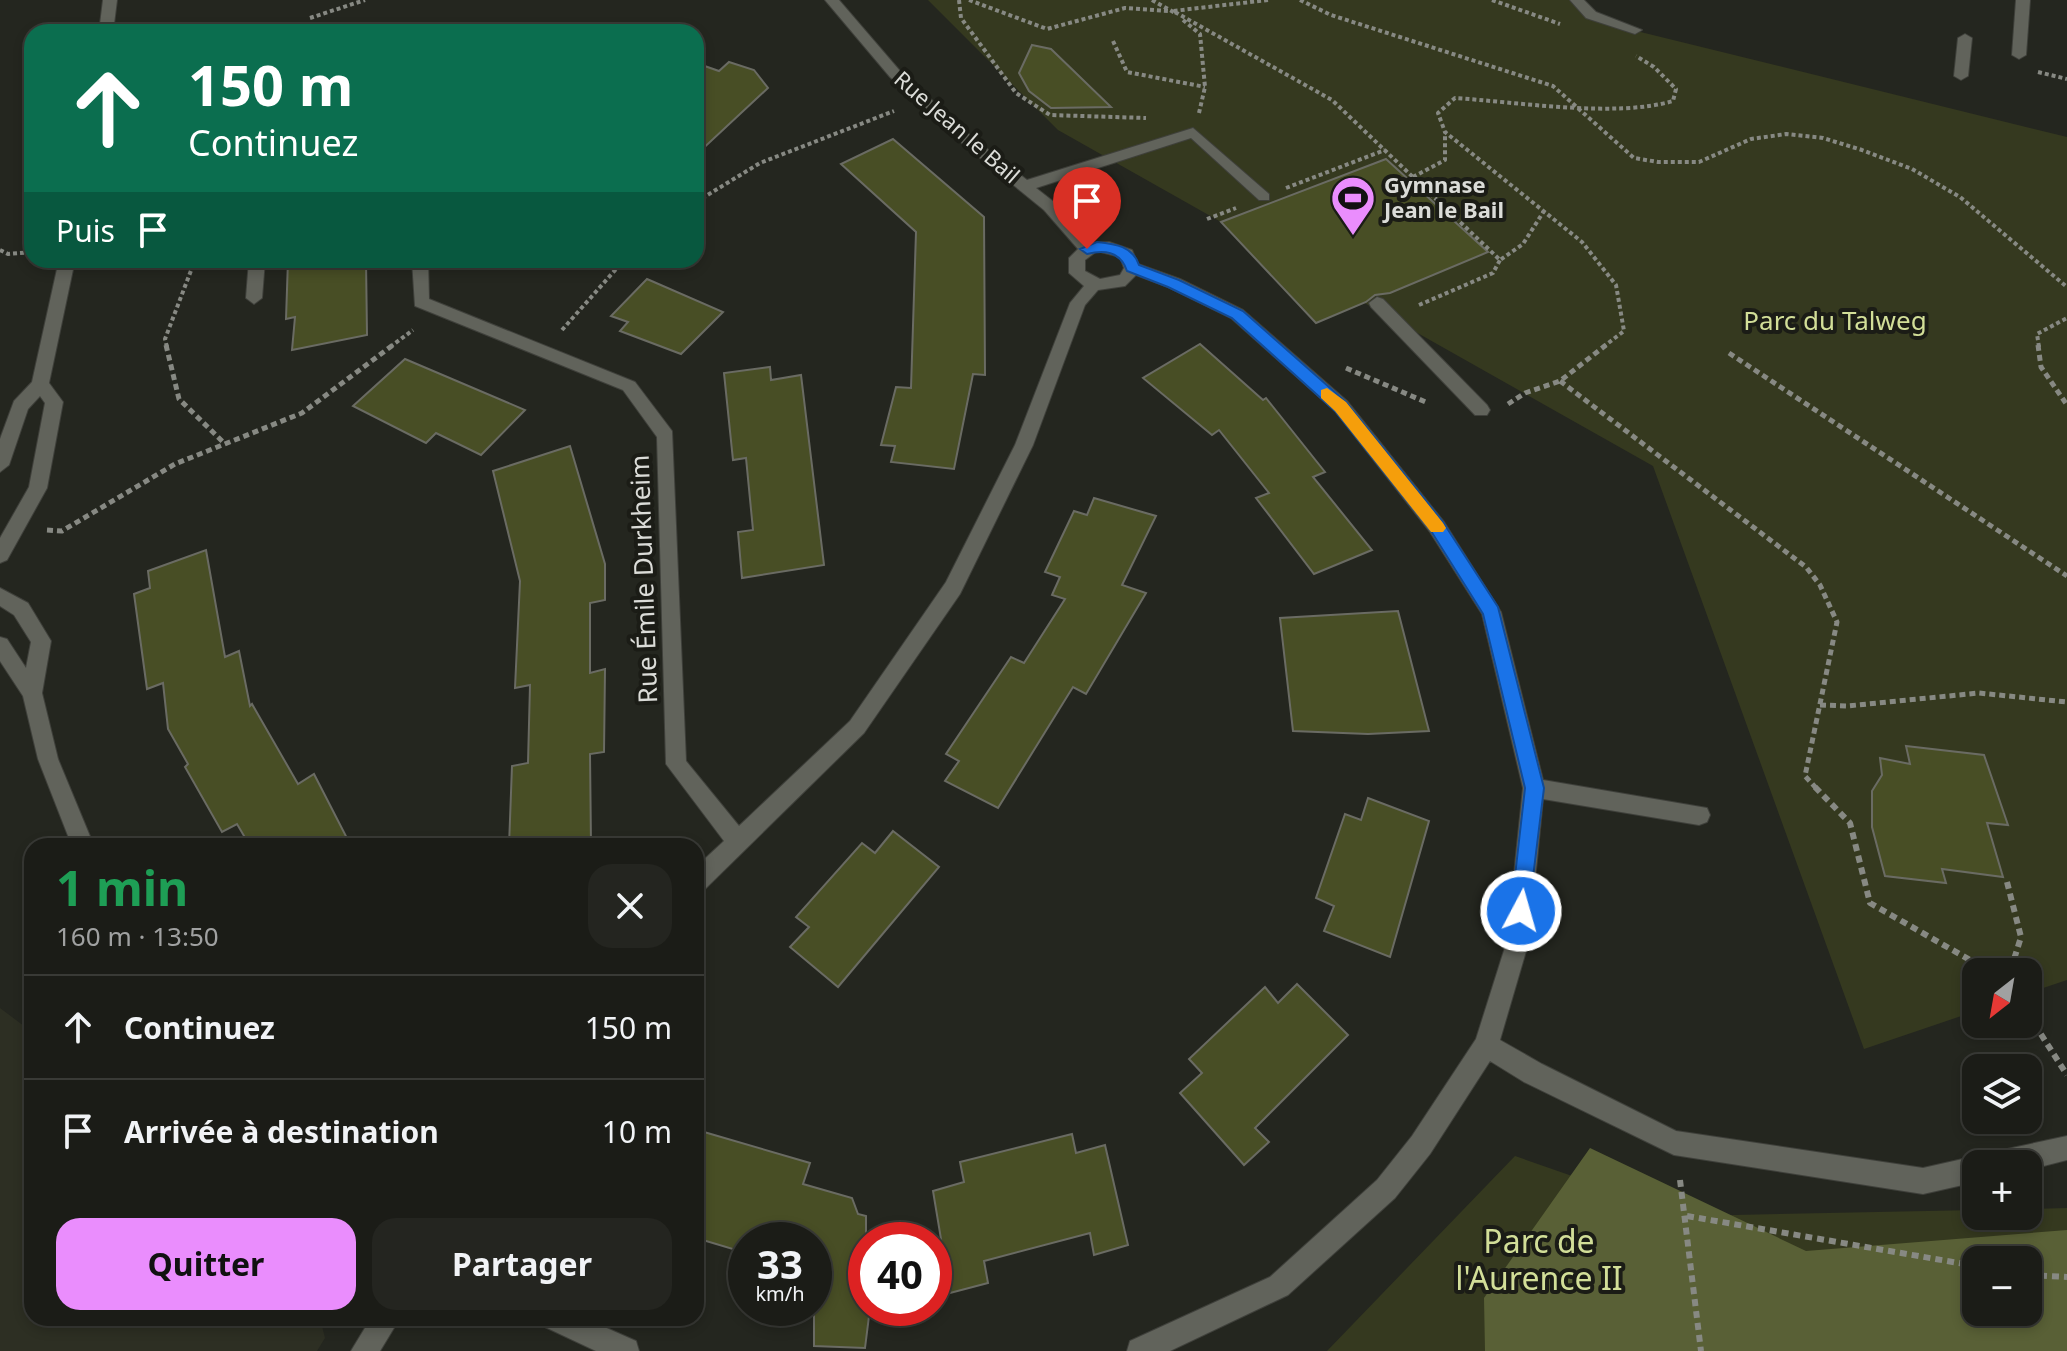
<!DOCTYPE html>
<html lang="fr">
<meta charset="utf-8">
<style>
:root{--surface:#1b1c17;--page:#242520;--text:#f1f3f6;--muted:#a0a1a1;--line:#393a36;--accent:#ea8dfd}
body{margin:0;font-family:"Noto Sans",sans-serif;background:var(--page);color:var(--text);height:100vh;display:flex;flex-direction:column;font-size:30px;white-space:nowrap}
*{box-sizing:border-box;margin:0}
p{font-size:26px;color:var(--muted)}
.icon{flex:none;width:44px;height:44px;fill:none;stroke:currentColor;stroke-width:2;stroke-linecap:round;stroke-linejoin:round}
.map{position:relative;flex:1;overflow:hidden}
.sheet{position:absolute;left:24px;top:838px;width:680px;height:488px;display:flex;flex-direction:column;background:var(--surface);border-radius:24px;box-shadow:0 4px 12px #0003,0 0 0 2px var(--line)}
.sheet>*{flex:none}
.top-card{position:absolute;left:24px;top:24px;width:680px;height:244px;border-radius:24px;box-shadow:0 4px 12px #0003,0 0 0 2px var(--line);background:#0b6e4f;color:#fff;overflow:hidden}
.needle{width:52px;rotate:211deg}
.fabs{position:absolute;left:1962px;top:958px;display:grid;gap:16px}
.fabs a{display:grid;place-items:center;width:80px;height:80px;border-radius:16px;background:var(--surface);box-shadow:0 4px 12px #0003,0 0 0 2px var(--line);font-size:40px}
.speed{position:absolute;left:728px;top:1222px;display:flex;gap:16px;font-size:40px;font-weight:700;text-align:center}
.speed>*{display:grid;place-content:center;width:104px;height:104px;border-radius:50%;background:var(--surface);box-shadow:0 4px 12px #0003,0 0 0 2px var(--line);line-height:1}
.speed small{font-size:20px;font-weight:400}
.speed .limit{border:12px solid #d22;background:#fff;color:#111}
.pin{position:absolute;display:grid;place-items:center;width:68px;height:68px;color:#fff;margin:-82px -34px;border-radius:50% 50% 50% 0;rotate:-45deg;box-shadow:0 0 8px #0007}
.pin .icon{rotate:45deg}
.me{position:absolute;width:88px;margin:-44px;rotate:6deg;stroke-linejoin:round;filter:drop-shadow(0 0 6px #0008)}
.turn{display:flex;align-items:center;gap:28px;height:168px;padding:0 32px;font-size:36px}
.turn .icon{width:104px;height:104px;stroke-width:2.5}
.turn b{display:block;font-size:56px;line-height:68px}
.then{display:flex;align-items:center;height:76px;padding:0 32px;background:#0003;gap:16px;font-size:30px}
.round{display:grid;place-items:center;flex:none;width:84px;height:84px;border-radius:24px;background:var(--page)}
.head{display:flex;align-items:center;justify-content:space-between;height:136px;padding:0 32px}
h1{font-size:48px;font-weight:700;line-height:60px;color:#1e9e55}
.action{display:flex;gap:16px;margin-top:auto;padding:16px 32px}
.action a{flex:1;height:92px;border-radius:24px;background:var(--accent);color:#111;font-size:32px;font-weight:700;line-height:92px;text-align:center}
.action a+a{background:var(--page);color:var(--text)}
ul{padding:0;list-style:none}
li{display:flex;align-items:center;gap:24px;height:104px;padding:0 32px;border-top:2px solid var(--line)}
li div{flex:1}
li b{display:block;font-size:30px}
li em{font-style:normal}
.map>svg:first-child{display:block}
</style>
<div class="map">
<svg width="2067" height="1351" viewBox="0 0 2067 1351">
<rect width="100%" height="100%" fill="#24261f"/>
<path fill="#2d2f23" d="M0,1008L32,1032V1318H320L325,1338L317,1351H0Z"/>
<g fill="#35391f" fill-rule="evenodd">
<path d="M928,0H1577L1612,25L2067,137V980L2028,993V972H1976V1011L1864,1049L1653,466L1058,130Z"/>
<path d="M1515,1156L1687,1216L1976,1210V1216H2028V1209L2067,1208V1351H1327ZM1976,1260H2028V1312H1976Z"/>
</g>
<path fill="#596036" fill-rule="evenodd" d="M1590,1148L1806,1251L2067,1230V1351H1485L1484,1298ZM2028,1260V1312H1976V1260Z"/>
<g fill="#484e25" stroke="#6a6b63" stroke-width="2">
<path d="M1032,45L1051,49L1111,107L1051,108L1029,91L1019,73Z"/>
<path d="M729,62L754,70L768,88L696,155V63L719,71Z"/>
<path d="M893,139L984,217L985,375L973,374L954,469L891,462L895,446L881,445L896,387L911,388L916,232L841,164Z"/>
<path d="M1386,159L1488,252L1390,293L1375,295L1366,302L1316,323L1221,222Z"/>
<path d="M288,260H366L367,335L292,350L295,317L286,319Z"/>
<path d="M647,279L723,312L681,354L620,331L628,322L611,316Z"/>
<path d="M1200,344L1263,400L1266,398L1325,472L1313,477L1372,550L1314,574L1256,498L1269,493L1219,430L1212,435L1143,378Z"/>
<path d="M405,359L525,410L481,455L436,433L426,443L353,406Z"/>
<path d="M770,367L771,380L801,375L824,565L742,578L738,532L753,530L746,458L733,460L724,373Z"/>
<path d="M570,446L605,564V600L590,603V673L605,669L604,752L590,754L591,846H509L512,766L528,763L530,685L515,688L520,581L493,471Z"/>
<path d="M1094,498L1156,516L1122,585L1146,593L1086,694L1073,687L998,808L945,781L959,761L946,754L1011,657L1024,663L1065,599L1052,595L1060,577L1045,572L1074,511L1087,515Z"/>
<path d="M206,550L225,657L239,651L250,706L252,704L298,784L314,774L351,846H250L237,824L222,832L185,767L188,764L168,729L163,683L147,689L134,594L150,588L148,571Z"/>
<path d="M1398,611L1429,731L1368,734L1293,731L1280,618Z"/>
<path d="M1906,746L1984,755L2008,825L1987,823L2003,877L1942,869L1946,883L1885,876L1872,827V791L1882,775L1880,758L1910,764Z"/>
<path d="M1368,798L1429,821L1390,957L1324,931L1334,906L1316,898L1345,814L1361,820Z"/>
<path d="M893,831L939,867L838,987L790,947L809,927L796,917L862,843L875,853Z"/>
<path d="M1297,984L1348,1035L1255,1128L1269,1142L1244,1165L1180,1093L1202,1073L1189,1059L1265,987L1278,1003Z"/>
<path d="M704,1132L810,1163L803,1184L852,1198L858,1214L866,1216V1308H870L865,1348L814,1346V1240H746V1253L696,1238V1152Z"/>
<path d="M1072,1134L1076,1153L1105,1145L1128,1245L1094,1255L1090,1233L984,1261L988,1283L950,1293L933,1191L964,1182L960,1162Z"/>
</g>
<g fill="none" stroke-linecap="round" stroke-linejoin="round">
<g stroke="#3f403b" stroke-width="2">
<g id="minor">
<path d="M103,0H117L113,32H99Z"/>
<path d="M825,0H839L900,71L973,138L1027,180L1193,128L1269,194V200H1259L1191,138L1036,188L1054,202L1090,243L1109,242L1132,250L1138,264L1180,279L1243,310L1347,401L1444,522L1501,612L1543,780L1707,808L1710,815L1707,822L1699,825L1543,799L1529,941L1500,1040L1542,1064L1676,1131L1923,1168L1976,1156L1986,1163L1989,1155L1998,1151L2067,1136V1160L2028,1170V1164H1976V1182L1923,1194L1674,1155L1524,1082L1490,1061L1430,1154L1395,1198L1288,1295L1170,1351H1127L1130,1341L1270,1277L1377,1180L1412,1136L1476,1039L1507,941L1523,788L1482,614L1430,532L1335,411L1231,318L1168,287L1136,275L1125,286L1098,290L1085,305L1033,445L960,594L864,733L704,890L696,893V867L724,841L666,764L657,437L623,390L415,306L412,260H428L429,299L635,382L672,431L686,761L739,826L850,721L946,582L1015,445L1070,303L1084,286L1069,273V258L1078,249L1044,210L963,144L890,77ZM1097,251L1120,257L1124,268L1120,275L1100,279L1085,271V260Z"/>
<path d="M1570,0H1584L1596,12L1642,30L1635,34L1586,18Z"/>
<path d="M2016,0H2030L2026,55L2019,59L2012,55Z"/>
<path d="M1965,34L1972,38L1968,76L1961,80L1954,76L1958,38Z"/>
<path d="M59,260H75L49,383L63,402L47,488L7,560L0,563V538L29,487L45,403L40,396L28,409L9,465L0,472V439L14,401L32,382Z"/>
<path d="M249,260H265L262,298L254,304L246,298Z"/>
<path d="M1377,297L1383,299L1487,405L1490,410L1487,415H1475L1371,307L1369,303Z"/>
<path d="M0,588L28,603L51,641L42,693L58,759L94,846H72L38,759L23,696L0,661V637L7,639L26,668L31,642L14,615L0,606Z"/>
<path d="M371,1318H400L380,1351H351Z"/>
<path d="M541,1318H584L636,1341L639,1351H596L545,1327Z"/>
</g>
</g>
<g stroke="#878983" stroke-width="4" stroke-dasharray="4 3" stroke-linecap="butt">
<path d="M959,0L961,18L1016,93L1050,115L1146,118"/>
<path d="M969,0L1047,29L1125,8L1168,11"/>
<path d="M1152,0L1175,13"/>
<path d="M1268,0L1173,11L1332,100L1500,260L1523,244L1544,211"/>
<path d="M1300,0L1331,15L1553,86L1634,158L1658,162H1699L1751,139L1786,134L1823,138L1862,150L1912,169L1960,197L2067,287"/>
<path d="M1492,0L1560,24"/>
<path d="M310,18L365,0"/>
<path d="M1183,20L1200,34L1205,87L1199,113"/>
<path d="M1113,41L1127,72L1205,87"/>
<path d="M2038,72L2067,79"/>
<path d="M1413,177L1445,160V132"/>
<path d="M1286,188L1385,150"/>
<path d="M696,202L760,163L894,111"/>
<path d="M1207,219L1236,208"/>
<path d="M0,250L8,254L32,252"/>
<path d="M1419,305L1493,273L1500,260"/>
<path d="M562,330L624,260"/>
<path d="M167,347L165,339L195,260"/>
<path d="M390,347L413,330"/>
<path d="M1603,347L1624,331L1616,285L1582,242L1445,132L1438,113L1455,98C1517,102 1616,118 1673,101L1676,89L1654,67L1636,56"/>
<path d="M2039,347L2037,334L2067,318"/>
</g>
<g stroke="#878983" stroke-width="5" stroke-dasharray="6 4" stroke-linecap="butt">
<path d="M166,345L179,399L224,443"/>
<path d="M2038,345L2041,367L2067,405"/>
<path d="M1729,353L2067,576"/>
<path d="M1346,368L1428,403"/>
<path d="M1560,381L1806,567L1820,585L1837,622L1805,776L1817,789"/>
<path d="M1508,404L1525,393L1560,381L1606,345"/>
<path d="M47,530L62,531L175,464L302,413L393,345"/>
<path d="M1820,705L1847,706L1979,693L2067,702"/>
</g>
<g stroke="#878983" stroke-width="6" stroke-dasharray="7 5" stroke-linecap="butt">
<path d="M1815,787L1850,823L1870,903L1991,972"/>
<path d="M2007,882L2021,937L2010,972"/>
<path d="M2028,1014L2067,1075"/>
<path d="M1680,1180L1701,1351"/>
<path d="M1687,1216L1976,1266"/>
<path d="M2028,1275L2067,1277"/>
</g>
<use href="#minor" fill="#61635b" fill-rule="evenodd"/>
</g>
<path fill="#1a73e8" stroke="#114b97" stroke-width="2" d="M1097,242C1115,244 1133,246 1139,265L1179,280L1243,311L1346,402L1443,522L1498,607L1544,788L1528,918L1521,921L1514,918L1511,911L1525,788L1483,614L1431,531L1335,411L1232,318L1168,287L1127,271C1121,253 1106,249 1087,254L1080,249Z"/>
<path fill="#f59e0b" d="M1327,388L1346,402L1443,523L1446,528L1443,532H1431L1335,411L1321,398V390Z"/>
<defs>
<g id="stadium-pin" transform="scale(2.3)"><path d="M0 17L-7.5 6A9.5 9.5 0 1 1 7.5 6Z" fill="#ea8dfd" stroke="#1b1c16"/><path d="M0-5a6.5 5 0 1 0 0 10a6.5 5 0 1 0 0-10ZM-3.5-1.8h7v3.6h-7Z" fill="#111"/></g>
</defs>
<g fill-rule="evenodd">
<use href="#stadium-pin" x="1353" y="198"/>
</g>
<g text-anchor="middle" stroke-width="8" stroke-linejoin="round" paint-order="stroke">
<g font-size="22" fill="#dbdcd8" stroke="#1b1c16">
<text transform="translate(957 127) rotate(41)" y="8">Rue Jean le Bail</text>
</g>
<g font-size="22" font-weight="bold" fill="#dbdcd8" stroke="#1b1c16" text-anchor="start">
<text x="1384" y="193">Gymnase<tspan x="1384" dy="25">Jean le Bail</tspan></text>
</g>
<g font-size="26" fill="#d2de98" stroke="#1b1c16">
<text x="1835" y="330">Parc du Talweg</text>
</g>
<g font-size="26" fill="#dbdcd8" stroke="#1b1c16">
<text transform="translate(644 579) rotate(-92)" y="9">Rue Émile Durkheim</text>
</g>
<g font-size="32" fill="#d2de98" stroke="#1b1c16">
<text x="1539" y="1253">Parc de<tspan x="1539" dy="37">l'Aurence II</tspan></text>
</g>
</g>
</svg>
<div class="fabs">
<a><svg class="needle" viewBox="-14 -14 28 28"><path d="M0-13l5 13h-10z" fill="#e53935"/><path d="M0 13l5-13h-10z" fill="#a0a1a1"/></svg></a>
<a><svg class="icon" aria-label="layers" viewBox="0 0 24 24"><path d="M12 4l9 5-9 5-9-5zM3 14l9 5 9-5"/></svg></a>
<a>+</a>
<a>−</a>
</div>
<div class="speed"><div>33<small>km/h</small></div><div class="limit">40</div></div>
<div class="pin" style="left:1087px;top:249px;background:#d93025"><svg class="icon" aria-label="arrive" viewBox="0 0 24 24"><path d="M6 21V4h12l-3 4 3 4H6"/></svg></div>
<svg class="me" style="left:1521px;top:911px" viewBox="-20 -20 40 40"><circle r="17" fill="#1a73e8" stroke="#fff" stroke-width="3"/><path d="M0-11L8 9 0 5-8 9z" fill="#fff"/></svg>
<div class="top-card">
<div class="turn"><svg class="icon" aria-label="ahead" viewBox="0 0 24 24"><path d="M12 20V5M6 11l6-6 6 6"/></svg><div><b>150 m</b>Continuez</div></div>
<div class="then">Puis<svg class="icon" aria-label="arrive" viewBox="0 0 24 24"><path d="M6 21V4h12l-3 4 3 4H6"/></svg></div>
</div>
<section class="sheet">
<div class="head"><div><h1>1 min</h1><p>160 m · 13:50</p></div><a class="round"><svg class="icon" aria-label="close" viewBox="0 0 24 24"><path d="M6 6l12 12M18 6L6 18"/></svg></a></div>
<ul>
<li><svg class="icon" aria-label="ahead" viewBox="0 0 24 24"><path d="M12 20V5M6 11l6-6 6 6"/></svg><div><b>Continuez</b></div><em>150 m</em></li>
<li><svg class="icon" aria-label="arrive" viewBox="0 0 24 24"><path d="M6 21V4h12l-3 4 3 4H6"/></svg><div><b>Arrivée à destination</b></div><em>10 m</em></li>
</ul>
<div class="action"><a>Quitter</a><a>Partager</a></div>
</section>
</div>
